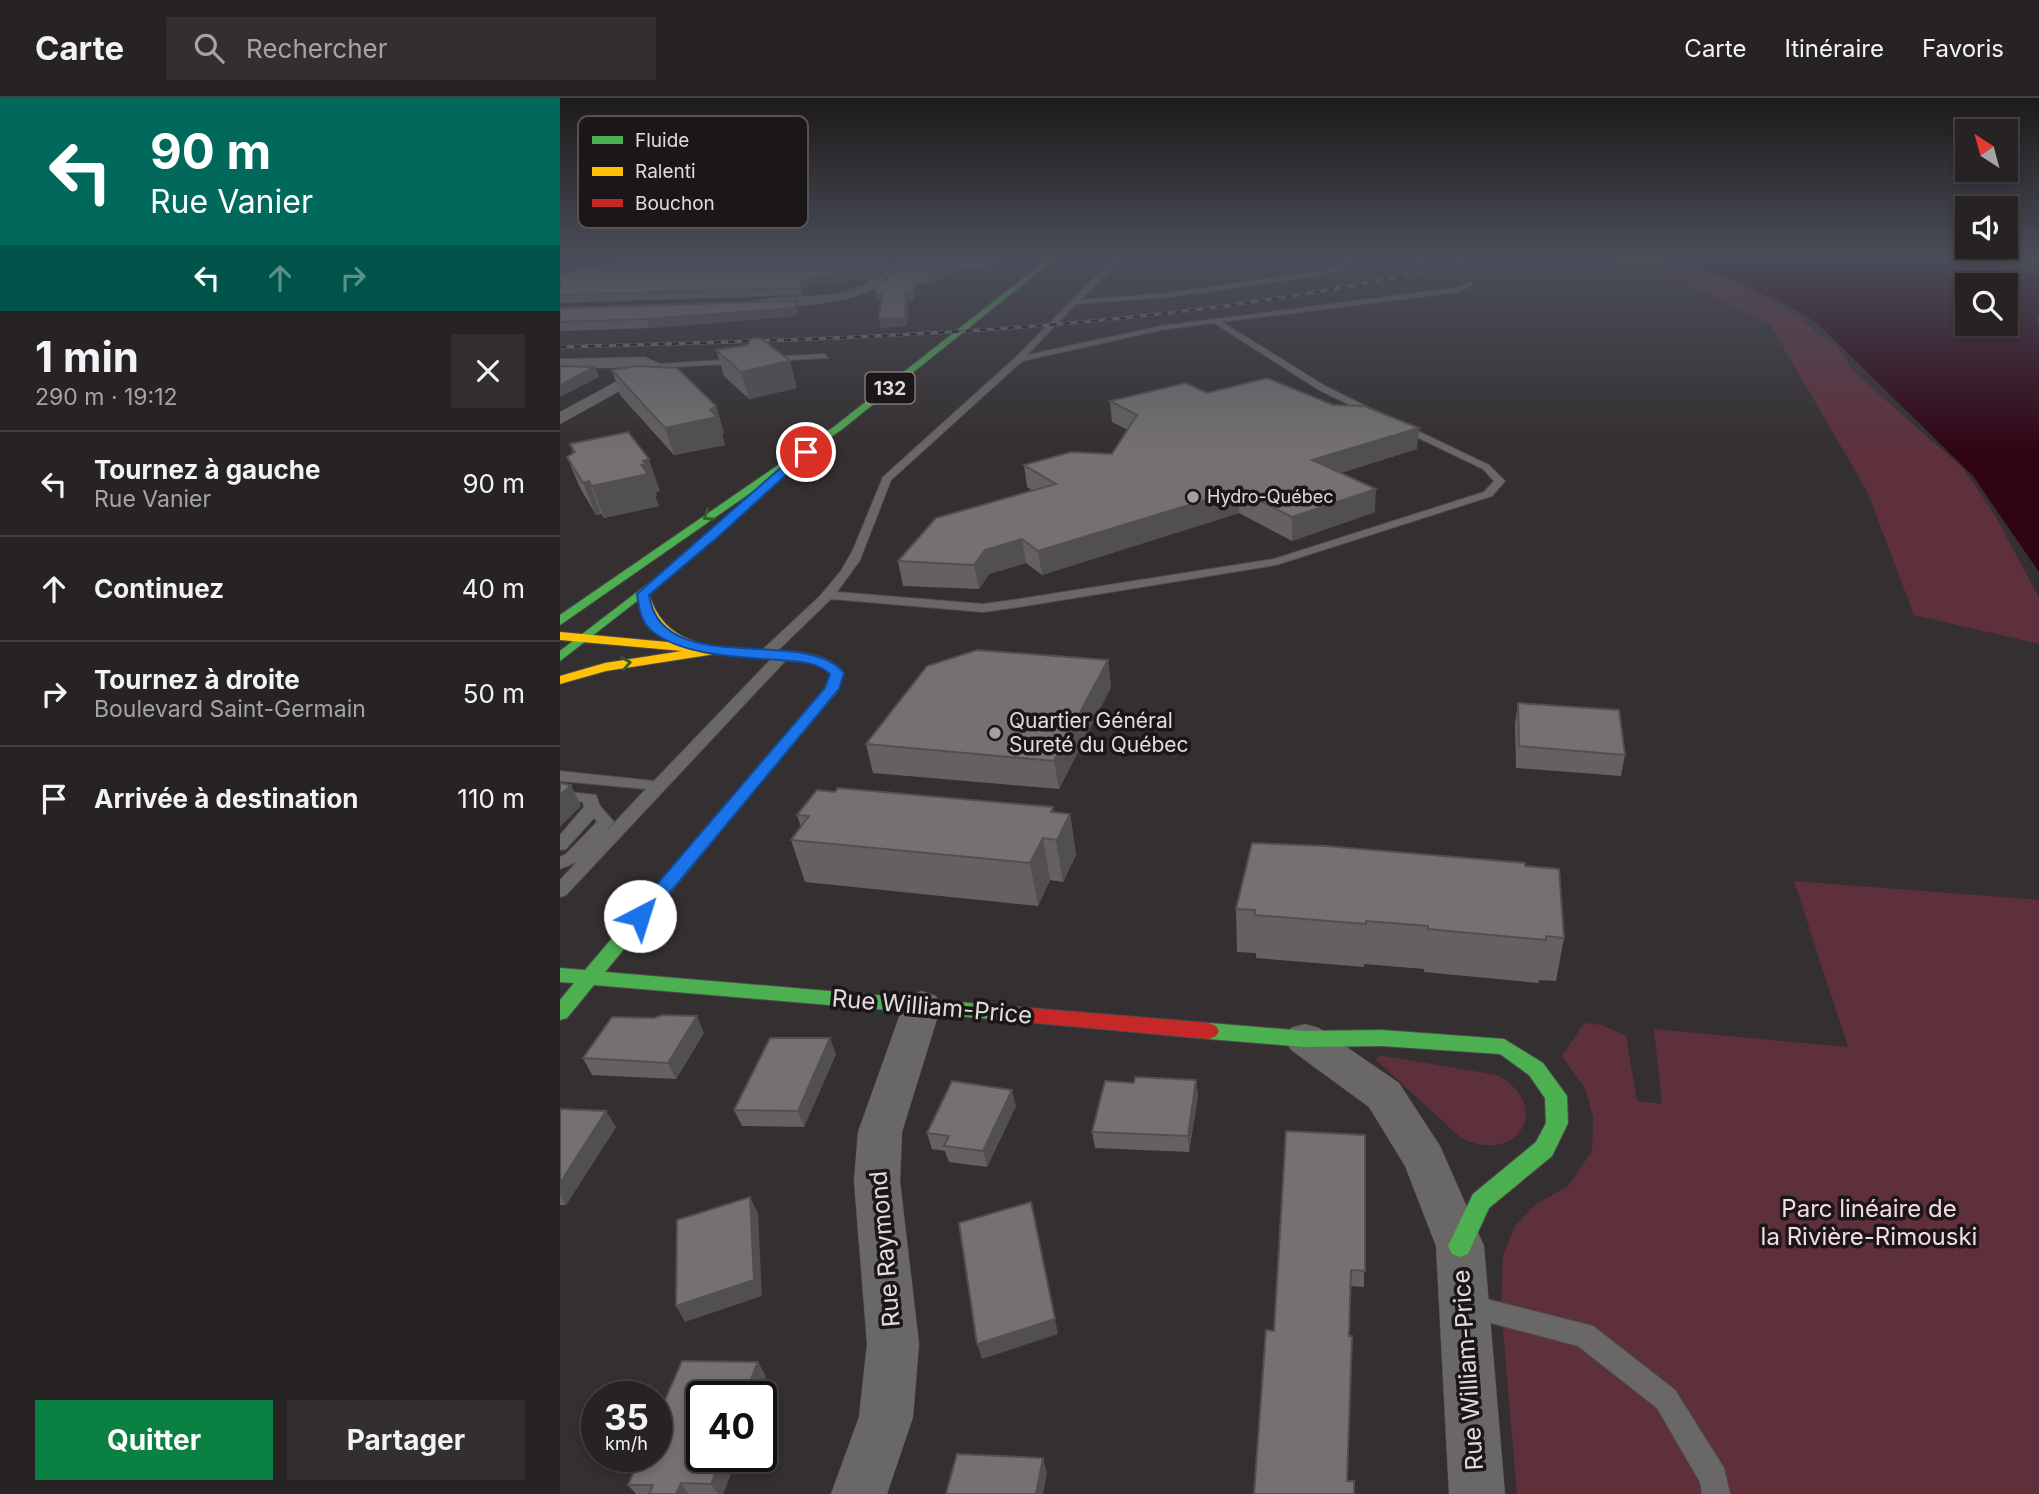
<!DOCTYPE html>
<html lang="fr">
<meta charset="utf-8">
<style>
:root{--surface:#272324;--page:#332f31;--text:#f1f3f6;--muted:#a4a4a6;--line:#434041;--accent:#0b8043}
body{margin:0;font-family:Inter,sans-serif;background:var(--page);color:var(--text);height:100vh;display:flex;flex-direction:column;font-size:26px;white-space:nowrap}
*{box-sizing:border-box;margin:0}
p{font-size:23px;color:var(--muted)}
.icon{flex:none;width:38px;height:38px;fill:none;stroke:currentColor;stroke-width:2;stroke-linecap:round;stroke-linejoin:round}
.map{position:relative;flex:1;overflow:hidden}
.details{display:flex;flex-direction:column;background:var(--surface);width:560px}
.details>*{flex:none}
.hud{background:#00695c;color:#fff;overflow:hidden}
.needle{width:46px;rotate:324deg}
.controls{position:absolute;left:1395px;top:21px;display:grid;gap:14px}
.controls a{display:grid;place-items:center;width:63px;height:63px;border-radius:0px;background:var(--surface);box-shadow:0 4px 10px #0003,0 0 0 2px var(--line);font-size:35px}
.speed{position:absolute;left:21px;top:1283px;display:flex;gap:14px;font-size:35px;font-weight:700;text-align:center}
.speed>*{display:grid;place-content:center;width:91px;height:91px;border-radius:50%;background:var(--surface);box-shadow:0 4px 10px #0003,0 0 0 2px var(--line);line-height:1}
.speed small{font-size:18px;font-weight:400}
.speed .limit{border:4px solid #111;border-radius:10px;background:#fff;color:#111}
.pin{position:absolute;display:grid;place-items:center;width:60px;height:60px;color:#fff;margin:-30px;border:4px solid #fff;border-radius:50%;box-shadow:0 2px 7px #0007}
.me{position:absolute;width:77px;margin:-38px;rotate:40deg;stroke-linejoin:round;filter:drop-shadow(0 0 5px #0008)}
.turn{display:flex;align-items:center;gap:24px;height:147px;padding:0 35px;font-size:32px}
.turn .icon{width:91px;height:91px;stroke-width:2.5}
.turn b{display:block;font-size:49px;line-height:60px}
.lanes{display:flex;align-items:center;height:66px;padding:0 35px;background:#0003;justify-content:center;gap:35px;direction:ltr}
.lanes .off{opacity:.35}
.round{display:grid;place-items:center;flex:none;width:74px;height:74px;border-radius:0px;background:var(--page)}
.head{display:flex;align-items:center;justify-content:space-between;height:119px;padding:0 35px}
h1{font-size:42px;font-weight:700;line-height:52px}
.cta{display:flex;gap:14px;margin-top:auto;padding:14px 35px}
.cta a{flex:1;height:80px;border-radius:0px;background:var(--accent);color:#fff;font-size:28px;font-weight:700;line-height:80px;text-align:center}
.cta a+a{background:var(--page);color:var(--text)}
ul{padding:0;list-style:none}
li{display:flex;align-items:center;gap:21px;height:105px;padding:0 35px;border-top:2px solid var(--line)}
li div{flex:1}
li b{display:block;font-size:26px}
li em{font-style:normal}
header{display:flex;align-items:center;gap:42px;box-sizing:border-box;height:98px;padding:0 35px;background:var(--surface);border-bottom:2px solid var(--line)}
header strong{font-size:33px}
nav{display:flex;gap:38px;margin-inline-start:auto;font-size:24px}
.search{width:490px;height:63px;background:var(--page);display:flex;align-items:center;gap:18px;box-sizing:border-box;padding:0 24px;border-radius:0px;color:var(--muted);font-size:26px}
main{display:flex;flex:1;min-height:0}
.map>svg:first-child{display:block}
</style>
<header>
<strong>Carte</strong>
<div class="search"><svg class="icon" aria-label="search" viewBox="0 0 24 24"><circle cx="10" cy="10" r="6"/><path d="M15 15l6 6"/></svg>Rechercher</div>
<nav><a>Carte</a><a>Itinéraire</a><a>Favoris</a></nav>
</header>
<main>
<section class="details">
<div class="hud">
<div class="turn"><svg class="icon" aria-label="left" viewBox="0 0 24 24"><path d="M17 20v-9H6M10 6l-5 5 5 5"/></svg><div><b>90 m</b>Rue Vanier</div></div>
<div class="lanes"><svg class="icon" aria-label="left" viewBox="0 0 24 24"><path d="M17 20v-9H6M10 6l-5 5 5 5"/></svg><svg class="icon off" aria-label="ahead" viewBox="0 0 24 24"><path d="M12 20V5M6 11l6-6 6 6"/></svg><svg class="icon off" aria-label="right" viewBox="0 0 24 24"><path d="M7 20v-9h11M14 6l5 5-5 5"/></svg></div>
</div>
<div class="head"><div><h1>1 min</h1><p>290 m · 19:12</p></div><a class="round"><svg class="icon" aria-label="close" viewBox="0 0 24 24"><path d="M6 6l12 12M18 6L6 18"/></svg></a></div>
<ul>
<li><svg class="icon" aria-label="left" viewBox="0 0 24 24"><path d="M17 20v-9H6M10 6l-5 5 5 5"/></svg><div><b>Tournez à gauche</b><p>Rue Vanier</p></div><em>90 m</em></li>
<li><svg class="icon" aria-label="ahead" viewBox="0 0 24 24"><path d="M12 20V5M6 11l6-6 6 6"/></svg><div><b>Continuez</b></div><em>40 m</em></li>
<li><svg class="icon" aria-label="right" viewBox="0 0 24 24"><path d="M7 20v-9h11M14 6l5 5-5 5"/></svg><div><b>Tournez à droite</b><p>Boulevard Saint-Germain</p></div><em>50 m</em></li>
<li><svg class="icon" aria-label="arrive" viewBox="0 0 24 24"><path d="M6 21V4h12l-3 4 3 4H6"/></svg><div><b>Arrivée à destination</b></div><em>110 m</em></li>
</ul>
<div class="cta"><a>Quitter</a><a>Partager</a></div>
</section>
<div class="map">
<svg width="1479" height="1396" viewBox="0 0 1479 1396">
<rect width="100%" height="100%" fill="#342f30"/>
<g fill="#5e303c">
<path d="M1037,159H1100L1128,169L1161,174L1242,221L1257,236L1275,246L1291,270L1315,293L1403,370L1435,417L1479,500V546L1354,517L1308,395L1210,226L1120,182Z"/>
<path d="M1401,159H1479V178Z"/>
<path d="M1234,783L1479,802V1396H957L941,1209L943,1157L955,1128L975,1107L1008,1088L1032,1053L1033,1019L1026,992L1002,958L1024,925L1042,927L1066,938L1077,1003L1102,1006L1094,931L1288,949Z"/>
<path d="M819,957L937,977C995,1009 956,1068 901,1040L816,962Z"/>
</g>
<path fill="#300414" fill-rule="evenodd" d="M1107,159H1401L1479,178V219L1476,220L1479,228V474L1413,378L1257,225L1222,204L1171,182ZM1407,187H1446V226H1407Z"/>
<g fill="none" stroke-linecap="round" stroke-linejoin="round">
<g stroke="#4f4b4c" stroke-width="2">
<g id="lane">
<path d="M573,159H586L559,165L520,202L609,195L763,173L781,167L785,159H791L786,169L764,177L609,199L516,206L467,257L601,228L896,190L911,184L914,186L898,194L662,224L765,288L820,315L821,317L817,320L759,292L654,225L601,232L462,263L331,382L300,462L277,494L423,506L459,501L714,461L924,394L934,383L923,371L838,330L836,328L841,325L929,367L945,383L932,398L716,467L459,509L423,514L271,501L210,560H200V554L260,498L281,473L293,452L323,379L456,259L534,180L555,163Z"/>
<path d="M265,256L268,260L208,263L204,261L208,259Z"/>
<path d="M179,261L182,265L97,270L93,268L97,266Z"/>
<path d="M222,554L229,558L227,561L6,797L0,799V782L17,764L0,771V759L6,756L37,724L34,720L6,751L0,752V737L24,709L23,704L0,703V693L36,697L40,708L54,724L41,739L86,691L0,683V673L94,683L217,555Z"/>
<path d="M910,1197L1033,1228L1115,1292L1164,1370L1170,1396H1142L1140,1384L1097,1310L1018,1248L901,1217L898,1209L901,1201Z"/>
</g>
</g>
<g stroke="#4f4b4c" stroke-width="1">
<g id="street">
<path d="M346,159H360C325,199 270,207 219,209C209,210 196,213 188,206C198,197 256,199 274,196C302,190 324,177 346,159Z"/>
<path d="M842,159H861L869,164L863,168Z"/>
<path d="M85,259L105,268L0,326V314L83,269L0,271V261Z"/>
<path d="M362,893L376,898L381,908L342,1034L340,1083L359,1246L353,1319L327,1396H271L299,1319L307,1246L294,1083L298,1034L343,908L348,898Z"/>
<path d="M745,926L759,930L839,985L880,1048L924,1148L945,1396H889L876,1148L845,1068L809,1009L731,952L725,941L731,930Z"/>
</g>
</g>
<g stroke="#4f4b4c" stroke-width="2">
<g id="fast">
<path d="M490,159H497L281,332L0,527V517L275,328Z"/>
<path d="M132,452L138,455L136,457L0,563V553Z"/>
<path d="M221,647L226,648L228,651L226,654L45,874L456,909L463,911L466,916L463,921L456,923L34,887L7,920L0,922V902L14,885L0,884V870L25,872L216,648Z"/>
<path d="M649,925L745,933L822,932L944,941L983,965L1007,998L1008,1025L992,1058L929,1110L908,1156L900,1159L892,1156L888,1148L913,1096L976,1044L986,1025L985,1000L969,977L940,956L822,948L745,949L649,941L642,938L639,933L642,928Z"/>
</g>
</g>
<g stroke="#4f4b4c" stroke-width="2">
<path id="slow" d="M83,492L89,496C116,587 244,525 284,575L277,594L226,654L221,655L214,651L265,590L270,576L263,569L251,565L155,556L46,573L0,586V578L45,565L122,553L0,542V534L118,545C95,535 84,520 77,496Z"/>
</g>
<g stroke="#4f4b4c" stroke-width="2">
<path id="jam" d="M456,909L649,925L656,928L659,933L656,938L649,941L456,923L449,921L446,916L449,911Z"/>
</g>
<use href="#lane" fill="#6a6767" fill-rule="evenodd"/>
<use href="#street" fill="#6a6767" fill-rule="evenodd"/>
<use href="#fast" fill="#4caf50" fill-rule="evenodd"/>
<use href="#slow" fill="#ffc107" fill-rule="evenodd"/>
<use href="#jam" fill="#c62828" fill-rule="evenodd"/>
<g stroke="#706b6c" stroke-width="3.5">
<path id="rail" d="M0,249C309,240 624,234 925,159"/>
</g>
<use href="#rail" stroke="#1b1617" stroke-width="2.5" stroke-dasharray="7" stroke-linecap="butt"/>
</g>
<g fill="#656161">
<path d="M354,159H453L435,172L398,171L372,186L355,185L354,202L348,203L347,228L321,230L319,221L321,204H317L316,196L326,182Z"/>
<path d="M0,176L315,180L244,189L242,197L0,205Z"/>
<path d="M0,210L238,211L236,218L90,230L0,233Z"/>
<path d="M188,247L237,290L189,301L164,278L156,252Z"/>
<path d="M52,272L156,308L164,335L162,336L165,347L114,357L60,297Z"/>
<path d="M647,295L857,351L780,375L815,414L732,443L679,415L482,477L466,465L429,476L419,491L343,488L338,463L473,393L467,389L464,367L552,356L568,332L552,324L550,303Z"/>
<path d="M10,346L100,393L95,394L97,398H95L99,408L44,420L41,416L36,417L20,390L7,359L13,355Z"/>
<path d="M548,562L551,589L499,691L313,675L306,646Z"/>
<path d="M958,605L1065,657L1061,678L956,670L955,626Z"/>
<path d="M275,694L510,716L516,757L503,784L490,782L478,808L245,784L231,742L241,729L237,717Z"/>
<path d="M965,768L1004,840L996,883L979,882L978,885L864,874V871L804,866V869L696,860V855L677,854L676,811Z"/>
<path d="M144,935L116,981L32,977L23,960Z"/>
<path d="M276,956L244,1029L182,1028L174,1012Z"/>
<path d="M636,982L638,998L629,1054L535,1050L532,1034L574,985Z"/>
<path d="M456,1008L427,1069L389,1064L385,1053L372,1051L367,1035Z"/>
<path d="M0,1011L56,1029L6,1107H0Z"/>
<path d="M726,1033L805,1037L804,1189L791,1188L789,1238H792L787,1383H794V1396H694L706,1232L714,1233Z"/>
<path d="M198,1264L206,1279L142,1358H177L163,1396H76L68,1387Z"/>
</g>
<g fill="#524f4f">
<path d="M21,159H58L0,171V163Z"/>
<path d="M331,159H341L315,180L244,189L242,197L240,190L243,181Z"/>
<path d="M441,159H453L435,172L434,165Z"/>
<path d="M397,163L398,171L372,186L371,178Z"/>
<path d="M354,178L355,185L354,202L348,203L347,228L321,230L319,221L346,195Z"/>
<path d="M316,196H322L324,204H317Z"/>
<path d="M237,203L238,211L236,218L90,230L87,221Z"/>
<path d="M230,263L237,290L189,301L181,274Z"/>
<path d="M35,269L39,279L0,299V287Z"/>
<path d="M156,308L164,335L162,336L165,347L114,357L105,330L150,312Z"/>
<path d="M859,330L857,351L752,384V362Z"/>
<path d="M89,361L100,393L95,394L97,398H95L99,408L44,420L32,388L81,367L83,363Z"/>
<path d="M29,383L41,416L36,417L23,385Z"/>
<path d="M816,391L815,414L732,443V419Z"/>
<path d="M678,392L679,415L482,477L478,453Z"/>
<path d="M462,441L466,465L429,476L419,491L414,467L425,452Z"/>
<path d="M548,562L551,589L499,691L494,663Z"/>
<path d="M11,687L21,708L0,729V697Z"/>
<path d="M493,709L498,739L510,716L516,757L503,784L491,714Z"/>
<path d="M483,740L490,782L478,808L470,765Z"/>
<path d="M137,918L144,935L116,981L108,965Z"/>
<path d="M270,940L276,956L244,1029L238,1013Z"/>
<path d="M636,982L638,998L629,1054L628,1038Z"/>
<path d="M452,992L456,1008L427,1069L423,1053Z"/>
<path d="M46,1013L56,1029L6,1107L0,1097V1085Z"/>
<path d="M190,1099L198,1115L202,1198L125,1224L116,1208Z"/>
<path d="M475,1120L498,1236L422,1261L417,1246Z"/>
<path d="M198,1264L206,1279L199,1298H184Z"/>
<path d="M162,1358H177L163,1396H158L151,1386Z"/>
<path d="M483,1360L487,1375L483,1396H476Z"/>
<path d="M121,1385L129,1396H116Z"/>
</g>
<g fill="#757171" stroke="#524f4f" stroke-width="2">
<path d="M0,159H21L0,163Z"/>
<path d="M74,159H331L313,172L243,181L240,190L0,197V176Z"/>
<path d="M354,159H441L434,165L397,163L371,178H354L353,195H346L345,220L319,221L322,196H316L317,185L326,182Z"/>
<path d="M237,203L234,210L87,221L0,224V210Z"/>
<path d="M200,240L230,263L181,274L156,252L188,247L190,241Z"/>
<path d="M0,268L35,269L0,287Z"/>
<path d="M76,268L117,270L156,308L150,312L157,319L105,330L52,272Z"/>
<path d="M707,280L773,307L804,308L859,330L752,362L816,391L732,419L678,392L478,453L462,441L425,452L414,467L338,463L376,420L496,386L464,367L511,354L552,356L577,317L550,303L626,285L647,295Z"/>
<path d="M68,334L89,361L83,363L86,366L81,367L88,376L32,388L29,383L23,385L7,359L15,354L10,346Z"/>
<path d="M417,552L548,562L494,663L306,646L367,568Z"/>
<path d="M958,605L1059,612L1065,657L959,648Z"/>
<path d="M0,685L11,687L0,697Z"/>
<path d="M278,690L493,709L491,714L510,716L497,742L483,740L470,765L231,742L249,718L237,717L257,692L275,694Z"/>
<path d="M692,745L766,748L965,765V768L999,771L1004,840L986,838V842L868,831V828L806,823V826L695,817V812L676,811Z"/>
<path d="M102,917L137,918L108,965L23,960L52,919L94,920Z"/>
<path d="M210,940H270L238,1013L174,1012Z"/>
<path d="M575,979L636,982L628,1038L532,1034L545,983L574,985Z"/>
<path d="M392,983L452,992L423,1053L384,1048L389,1038L367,1035Z"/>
<path d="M0,1011L46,1013L0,1085Z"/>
<path d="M726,1033L805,1037V1173L791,1172L789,1238H792L787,1383H794V1396H694L706,1232L714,1233Z"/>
<path d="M190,1099L194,1182L116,1208L117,1122Z"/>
<path d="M471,1104L495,1221L417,1246L399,1125Z"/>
<path d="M122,1263L198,1264L184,1298H142V1358H162L151,1386L121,1385L116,1396H89L93,1387H68L81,1358H96V1323Z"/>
<path d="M397,1356L483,1360L476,1396H386Z"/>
</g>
<defs><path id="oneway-chevron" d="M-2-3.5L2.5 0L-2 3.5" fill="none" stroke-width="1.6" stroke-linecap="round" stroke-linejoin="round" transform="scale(1.75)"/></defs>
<g stroke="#315b31">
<use href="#oneway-chevron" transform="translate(148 418) rotate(147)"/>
<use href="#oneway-chevron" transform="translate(66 565) rotate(-10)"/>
</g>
<linearGradient id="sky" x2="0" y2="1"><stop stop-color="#1d1a1a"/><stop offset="0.45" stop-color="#4a4d59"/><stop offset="1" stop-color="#4a4d59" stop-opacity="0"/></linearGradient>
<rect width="1479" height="355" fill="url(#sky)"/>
<path fill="#1a73e8" stroke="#114b97" stroke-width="2" d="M242,351L251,354L159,438L89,497C101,582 246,527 284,575L279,591L87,822H74L71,818L74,813L265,590L270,576C256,563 237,564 219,562C182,559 124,558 93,534C81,525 79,510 77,496Z"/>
<g fill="#a49fa0" stroke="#1b1617" stroke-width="2.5">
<circle cx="633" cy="399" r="7"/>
<circle cx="435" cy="635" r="7"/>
</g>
<g text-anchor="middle" stroke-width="7" stroke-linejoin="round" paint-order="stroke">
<g font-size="18" fill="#e1dbdc" stroke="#1b1617" text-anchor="start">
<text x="647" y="405">Hydro-Québec</text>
</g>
<rect fill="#1b1617" stroke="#a6a0a1" stroke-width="2" x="305.5" y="274.5" width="49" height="31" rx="5"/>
<g font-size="19" font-weight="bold" fill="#e1dbdc">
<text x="330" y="297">132</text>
</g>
<g font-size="21" fill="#e1dbdc" stroke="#1b1617" text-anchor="start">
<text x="449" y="630">Quartier Général<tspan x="449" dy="24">Sureté du Québec</tspan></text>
</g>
<g font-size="24" fill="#e1dbdc" stroke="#1b1617">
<text transform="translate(372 909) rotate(5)" y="8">Rue William-Price</text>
<text transform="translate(325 1151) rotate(-95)" y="8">Rue Raymond</text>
<text transform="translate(908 1272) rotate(-94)" y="8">Rue William-Price</text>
</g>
<g font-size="24" fill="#f3dbe0" stroke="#1b1617">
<text x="1309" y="1119">Parc linéaire de<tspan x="1309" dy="28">la Rivière-Rimouski</tspan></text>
</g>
</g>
<rect x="18" y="18" width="230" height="112" rx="10" fill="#1b1617" stroke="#565152" stroke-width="2"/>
<rect x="32" y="38" width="31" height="8" fill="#4caf50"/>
<rect x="32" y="69" width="31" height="9" fill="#ffc107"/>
<rect x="32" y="101" width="31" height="8" fill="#c62828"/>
<g font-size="19" fill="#e1dbdc">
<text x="75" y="49">Fluide</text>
<text x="75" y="80">Ralenti</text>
<text x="75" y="112">Bouchon</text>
</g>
</svg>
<div class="controls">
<a><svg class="needle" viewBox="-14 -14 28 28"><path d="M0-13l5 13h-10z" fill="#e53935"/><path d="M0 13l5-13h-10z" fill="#a4a4a6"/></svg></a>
<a><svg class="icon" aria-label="sound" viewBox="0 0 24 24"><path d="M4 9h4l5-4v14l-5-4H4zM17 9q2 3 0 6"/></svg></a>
<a><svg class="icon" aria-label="search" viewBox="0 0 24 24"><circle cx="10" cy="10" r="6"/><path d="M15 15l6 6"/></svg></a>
</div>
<div class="speed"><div>35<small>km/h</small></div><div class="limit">40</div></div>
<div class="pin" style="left:246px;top:354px;background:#d93025"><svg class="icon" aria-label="arrive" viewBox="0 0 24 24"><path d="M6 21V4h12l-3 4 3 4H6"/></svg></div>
<svg class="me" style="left:80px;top:818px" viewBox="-20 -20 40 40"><circle r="19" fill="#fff"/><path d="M0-13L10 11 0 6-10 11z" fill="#1a73e8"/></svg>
</div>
</main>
